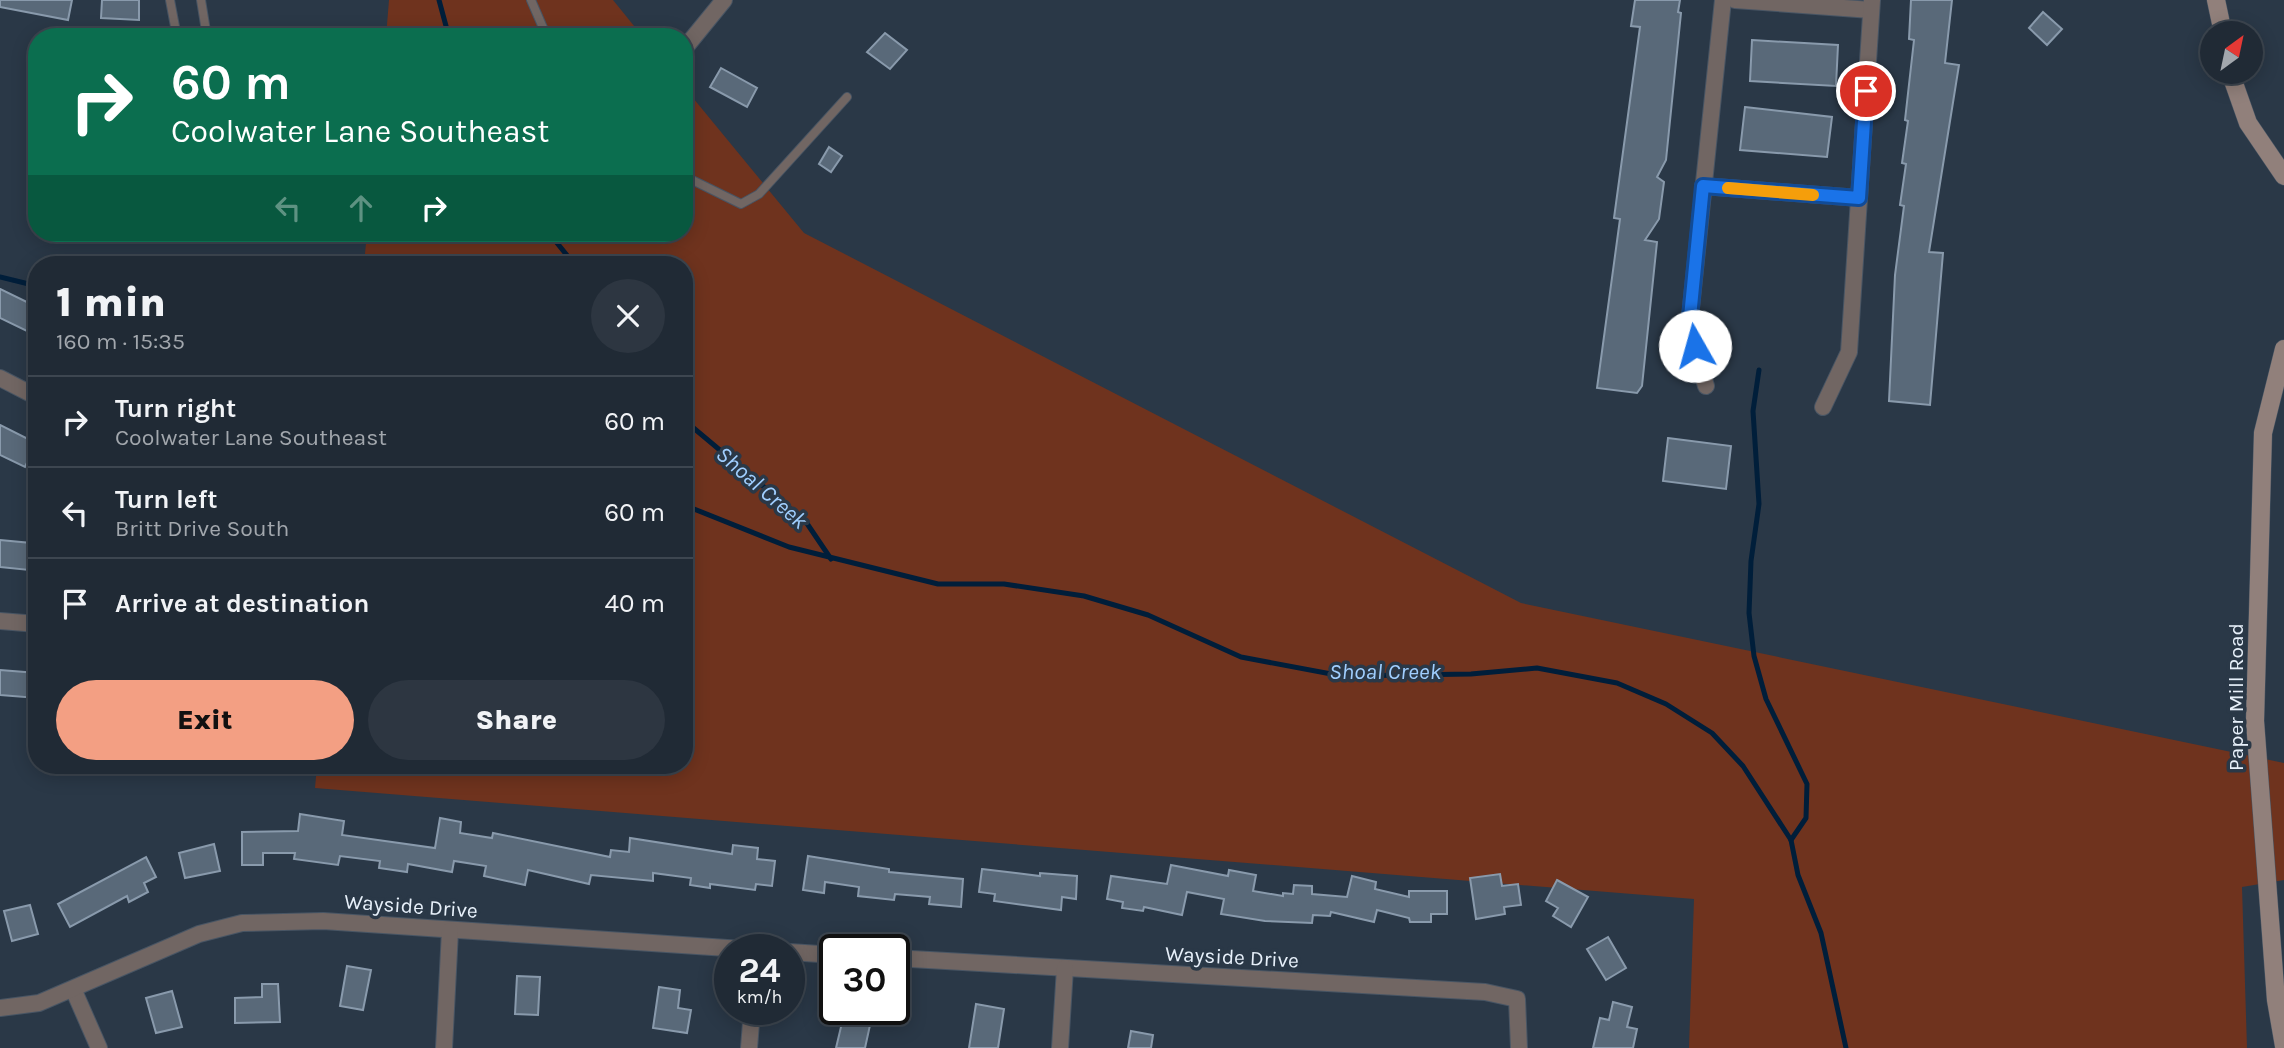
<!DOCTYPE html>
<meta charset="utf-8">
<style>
:root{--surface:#202a35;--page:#2d3641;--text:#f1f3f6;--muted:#a2a7ad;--line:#3d4650;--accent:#f39f83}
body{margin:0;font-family:Karla,sans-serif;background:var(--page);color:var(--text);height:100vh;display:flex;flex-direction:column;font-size:26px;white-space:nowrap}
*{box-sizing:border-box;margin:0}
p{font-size:23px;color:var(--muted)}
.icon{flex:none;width:38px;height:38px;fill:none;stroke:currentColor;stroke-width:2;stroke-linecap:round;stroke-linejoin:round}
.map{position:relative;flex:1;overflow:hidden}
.panel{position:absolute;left:28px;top:256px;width:665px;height:518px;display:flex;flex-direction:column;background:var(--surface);border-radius:28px;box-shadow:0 4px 18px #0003,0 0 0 2px var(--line)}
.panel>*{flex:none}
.guide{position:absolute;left:28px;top:28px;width:665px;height:214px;border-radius:28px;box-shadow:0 4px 18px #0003,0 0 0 2px var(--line);background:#0b6e4f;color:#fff;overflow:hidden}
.needle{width:46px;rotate:33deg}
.buttons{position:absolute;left:2200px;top:21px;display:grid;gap:14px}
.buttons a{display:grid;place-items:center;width:63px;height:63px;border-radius:50%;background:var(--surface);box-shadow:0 4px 18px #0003,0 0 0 2px var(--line);font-size:35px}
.speed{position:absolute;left:714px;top:934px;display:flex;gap:14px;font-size:35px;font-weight:700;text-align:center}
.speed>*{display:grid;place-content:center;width:91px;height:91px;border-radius:50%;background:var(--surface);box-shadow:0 4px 18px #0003,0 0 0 2px var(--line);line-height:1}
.speed small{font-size:18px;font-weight:400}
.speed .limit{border:4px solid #111;border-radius:10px;background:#fff;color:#111}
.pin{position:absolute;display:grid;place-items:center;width:60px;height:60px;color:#fff;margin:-30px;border:4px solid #fff;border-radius:50%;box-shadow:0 2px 7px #0007}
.me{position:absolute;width:77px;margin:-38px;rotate:353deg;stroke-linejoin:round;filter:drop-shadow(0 0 5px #0008)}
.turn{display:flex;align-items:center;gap:24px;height:147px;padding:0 28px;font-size:32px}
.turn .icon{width:91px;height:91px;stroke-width:2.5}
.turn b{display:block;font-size:49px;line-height:60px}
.lanes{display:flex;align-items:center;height:66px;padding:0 28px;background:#0003;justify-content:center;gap:35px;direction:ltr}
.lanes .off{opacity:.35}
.round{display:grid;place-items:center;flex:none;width:74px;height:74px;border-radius:37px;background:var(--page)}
.summary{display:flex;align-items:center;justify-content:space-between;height:119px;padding:0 28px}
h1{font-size:42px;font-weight:800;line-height:52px}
.button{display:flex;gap:14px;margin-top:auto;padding:14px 28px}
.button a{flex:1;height:80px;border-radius:42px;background:var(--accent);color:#111;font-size:28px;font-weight:800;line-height:80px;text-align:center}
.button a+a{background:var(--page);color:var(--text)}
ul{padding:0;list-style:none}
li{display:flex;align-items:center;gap:21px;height:91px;padding:0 28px;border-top:2px solid var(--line)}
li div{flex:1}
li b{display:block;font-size:26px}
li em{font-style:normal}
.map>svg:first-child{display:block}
</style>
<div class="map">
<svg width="2284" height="1048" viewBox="0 0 2284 1048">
<rect width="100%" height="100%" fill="#2a3847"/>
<g fill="#6f331e">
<path d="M389,0H613L643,37H386Z"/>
<path d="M684,87L804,233L1521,603L2284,763V880L2242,887L2247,1048H1689L1694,899L315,788L317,765H684V264H364L367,233H684Z"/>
</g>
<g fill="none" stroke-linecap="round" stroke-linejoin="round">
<g stroke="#001e3a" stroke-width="5">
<path d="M439,0L449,37"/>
<path d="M549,233L574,264"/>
<path d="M0,277L37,286"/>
<path d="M1759,370L1753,411L1759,504L1751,561L1749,613L1754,656L1766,699L1807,784L1806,818L1791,840"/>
<path d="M684,420L806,522L831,559"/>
<path d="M684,505L789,547L938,584H1004L1084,596L1148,615L1241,657L1342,676L1471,674L1537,668L1617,683L1666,704L1712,733L1743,766L1791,840L1798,875L1821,933L1846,1048"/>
</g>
</g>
<g fill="#596979" stroke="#899aac" stroke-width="2">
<path d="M0,0H72L68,20L0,7Z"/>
<path d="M102,0H139V20L101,18Z"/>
<path d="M1635,0H1680L1678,12L1681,13L1666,160L1657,177L1664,182L1659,219L1645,240L1657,242L1642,386L1637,393L1597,388L1620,219L1614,218L1640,27L1631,26Z"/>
<path d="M1911,0H1952L1945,63L1959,65L1929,252L1943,253L1930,405L1889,401L1895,275L1904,206L1900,205L1906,164L1902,163L1908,121L1905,120L1914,40L1909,39Z"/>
<path d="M2043,12L2062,29L2047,45L2029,28Z"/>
<path d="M885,33L907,50L890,69L867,52Z"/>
<path d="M1752,40L1838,45L1836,86L1750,81Z"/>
<path d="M721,68L757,88L747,107L710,87Z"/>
<path d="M1745,107L1832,117L1827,157L1740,150Z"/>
<path d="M829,147L842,156L831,172L819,164Z"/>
<path d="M0,289L37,307V322L31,333L0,318Z"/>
<path d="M0,425L36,443L25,467L0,455Z"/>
<path d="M1668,438L1731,446L1726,489L1663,481Z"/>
<path d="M0,540L31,543L29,570L0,567Z"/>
<path d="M0,670L37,673V698L0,695Z"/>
<path d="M300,814L344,821L342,835L435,848L440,818L461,822L460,833L492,838L493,833L610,857L611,850L629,852L630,838L732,854L733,845L758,848L757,859L775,861L772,886L756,884L755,890L710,884V888L690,885L691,878L653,873V881L591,875L589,884L528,870L525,885L484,876L486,866L454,861L452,872L408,864L407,872L379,868L380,861L340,856L338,865L294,859L295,853H263V865H242V832L298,831Z"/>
<path d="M214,844L220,871L185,878L179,853Z"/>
<path d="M808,856L889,869V872L963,879L961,907L929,904L930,897L895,894L894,900L858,896L859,887L825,882L824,893L803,890Z"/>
<path d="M146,857L156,877L144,883L148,892L129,902L127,896L70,927L58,904Z"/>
<path d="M1171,865L1228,876L1229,870L1256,875L1253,891L1283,896V893L1293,894L1294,885L1312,886V894L1347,897L1352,876L1376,882L1375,889L1409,897V891H1447V914H1431V922H1410L1409,918L1377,910L1374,922L1331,912L1330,916L1313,915L1312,923L1265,921L1221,914L1224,899L1187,892L1182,915L1144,907L1143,911L1122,908L1123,902L1107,899L1111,876L1167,884Z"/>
<path d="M982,869L1040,876V873L1077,876L1076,899L1062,897L1061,910L994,901L995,894L979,892Z"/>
<path d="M1500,874L1502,886L1518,884L1521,905L1504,907L1505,914L1476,919L1470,878Z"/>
<path d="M1557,880L1588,897L1571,927L1553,916L1558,908L1546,901Z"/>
<path d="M30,905L38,934L12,941L4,911Z"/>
<path d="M1608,937L1626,968L1606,980L1587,949Z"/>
<path d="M347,966L371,970L363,1010L340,1006Z"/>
<path d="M517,976L540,977L538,1015L515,1014Z"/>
<path d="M262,984H278L280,1022L235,1023V998L262,997Z"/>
<path d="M659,987L680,990L678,1008L691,1010L687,1033L653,1028Z"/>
<path d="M172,991L182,1027L156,1033L146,998Z"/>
<path d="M1613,1002L1632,1007L1627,1027L1637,1029L1633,1048H1593L1600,1018L1609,1020Z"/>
<path d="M976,1004L1004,1009L998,1048H969Z"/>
<path d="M845,1010L872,1016L865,1048H836Z"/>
<path d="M1131,1031L1153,1035L1151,1048H1128Z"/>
</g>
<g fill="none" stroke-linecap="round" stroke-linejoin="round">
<g stroke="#485564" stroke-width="10">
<g id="lane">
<path d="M170,0L177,37"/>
<path d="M201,0L207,37"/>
<path d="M531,0L547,37"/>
<path d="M684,176L741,204L759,194L847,97"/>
</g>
</g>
<g stroke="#485564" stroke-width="18">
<g id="street">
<path d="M1735,0L1871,10"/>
<path d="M684,49L724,0"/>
<path d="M1703,186L1859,198"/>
<path d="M0,378L37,397"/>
<path d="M1706,386L1689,327L1723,0"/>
<path d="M1823,407L1849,352L1872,0"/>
<path d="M0,621L37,624"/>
<path d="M789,952L835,955"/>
<path d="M894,958L1485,992L1517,999L1519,1048"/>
<path d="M74,991L99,1048"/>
<path d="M0,1008L39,1003L199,934L242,923L323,921L757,950"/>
<path d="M444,1048L450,931"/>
<path d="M749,1048L752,1010"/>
<path d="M1060,1048L1065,968"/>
</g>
</g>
<g stroke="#485564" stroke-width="19">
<g id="secondary">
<path d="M2216,0L2223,33"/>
<path d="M2230,72L2248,123L2284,176"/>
<path d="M2284,349L2263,433L2255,721L2276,1000L2284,1046"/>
</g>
</g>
<use href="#lane" stroke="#716663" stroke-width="8"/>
<use href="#street" stroke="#716663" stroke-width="16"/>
<use href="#secondary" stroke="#91807b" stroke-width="18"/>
</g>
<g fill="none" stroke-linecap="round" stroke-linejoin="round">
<g stroke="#114b97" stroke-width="18">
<path id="route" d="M1695,346L1689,327L1703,186L1859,198L1866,91"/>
</g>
<use href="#route" stroke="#1a73e8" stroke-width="12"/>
<path stroke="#f59e0b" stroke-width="12" d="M1728,188L1813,195"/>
</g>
<g text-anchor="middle" stroke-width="7" stroke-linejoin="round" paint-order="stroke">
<g font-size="21" fill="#e7f0fa" stroke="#2a3847">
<text transform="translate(2236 697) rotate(-90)" y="7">Paper Mill Road</text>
<text transform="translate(411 906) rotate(4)" y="7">Wayside Drive</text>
<text transform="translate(1232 957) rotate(3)" y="7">Wayside Drive</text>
</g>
<g font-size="23" font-style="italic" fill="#a0cefe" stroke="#2a3847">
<text transform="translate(762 487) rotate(41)" y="8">Shoal Creek</text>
<text x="1385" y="679">Shoal Creek</text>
</g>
</g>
</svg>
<div class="buttons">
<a><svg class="needle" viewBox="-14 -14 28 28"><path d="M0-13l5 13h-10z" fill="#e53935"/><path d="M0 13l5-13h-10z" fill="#a2a7ad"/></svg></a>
</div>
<div class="speed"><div>24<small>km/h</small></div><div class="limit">30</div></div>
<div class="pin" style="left:1866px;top:91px;background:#d93025"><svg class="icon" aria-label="arrive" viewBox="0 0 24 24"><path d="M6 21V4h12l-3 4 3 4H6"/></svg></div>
<svg class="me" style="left:1695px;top:346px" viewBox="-20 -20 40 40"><circle r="19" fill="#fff"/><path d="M0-13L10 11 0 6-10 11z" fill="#1a73e8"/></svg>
<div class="guide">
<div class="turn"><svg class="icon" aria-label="right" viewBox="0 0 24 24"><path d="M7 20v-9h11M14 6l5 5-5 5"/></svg><div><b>60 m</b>Coolwater Lane Southeast</div></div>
<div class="lanes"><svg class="icon off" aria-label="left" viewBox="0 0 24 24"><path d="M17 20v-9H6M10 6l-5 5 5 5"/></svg><svg class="icon off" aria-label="ahead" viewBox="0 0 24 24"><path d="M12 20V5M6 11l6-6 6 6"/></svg><svg class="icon" aria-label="right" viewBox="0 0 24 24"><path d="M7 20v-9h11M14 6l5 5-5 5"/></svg></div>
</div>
<section class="panel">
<div class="summary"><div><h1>1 min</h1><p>160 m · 15:35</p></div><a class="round"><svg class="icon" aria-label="close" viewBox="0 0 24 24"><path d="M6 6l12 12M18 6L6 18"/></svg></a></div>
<ul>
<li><svg class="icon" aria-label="right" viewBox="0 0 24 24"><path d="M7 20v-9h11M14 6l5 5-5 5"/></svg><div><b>Turn right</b><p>Coolwater Lane Southeast</p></div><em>60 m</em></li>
<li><svg class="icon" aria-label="left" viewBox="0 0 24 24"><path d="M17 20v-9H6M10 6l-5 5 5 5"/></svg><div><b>Turn left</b><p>Britt Drive South</p></div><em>60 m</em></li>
<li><svg class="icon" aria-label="arrive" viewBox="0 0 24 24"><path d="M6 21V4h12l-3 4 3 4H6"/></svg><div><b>Arrive at destination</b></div><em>40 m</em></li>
</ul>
<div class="button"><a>Exit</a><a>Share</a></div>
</section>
</div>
